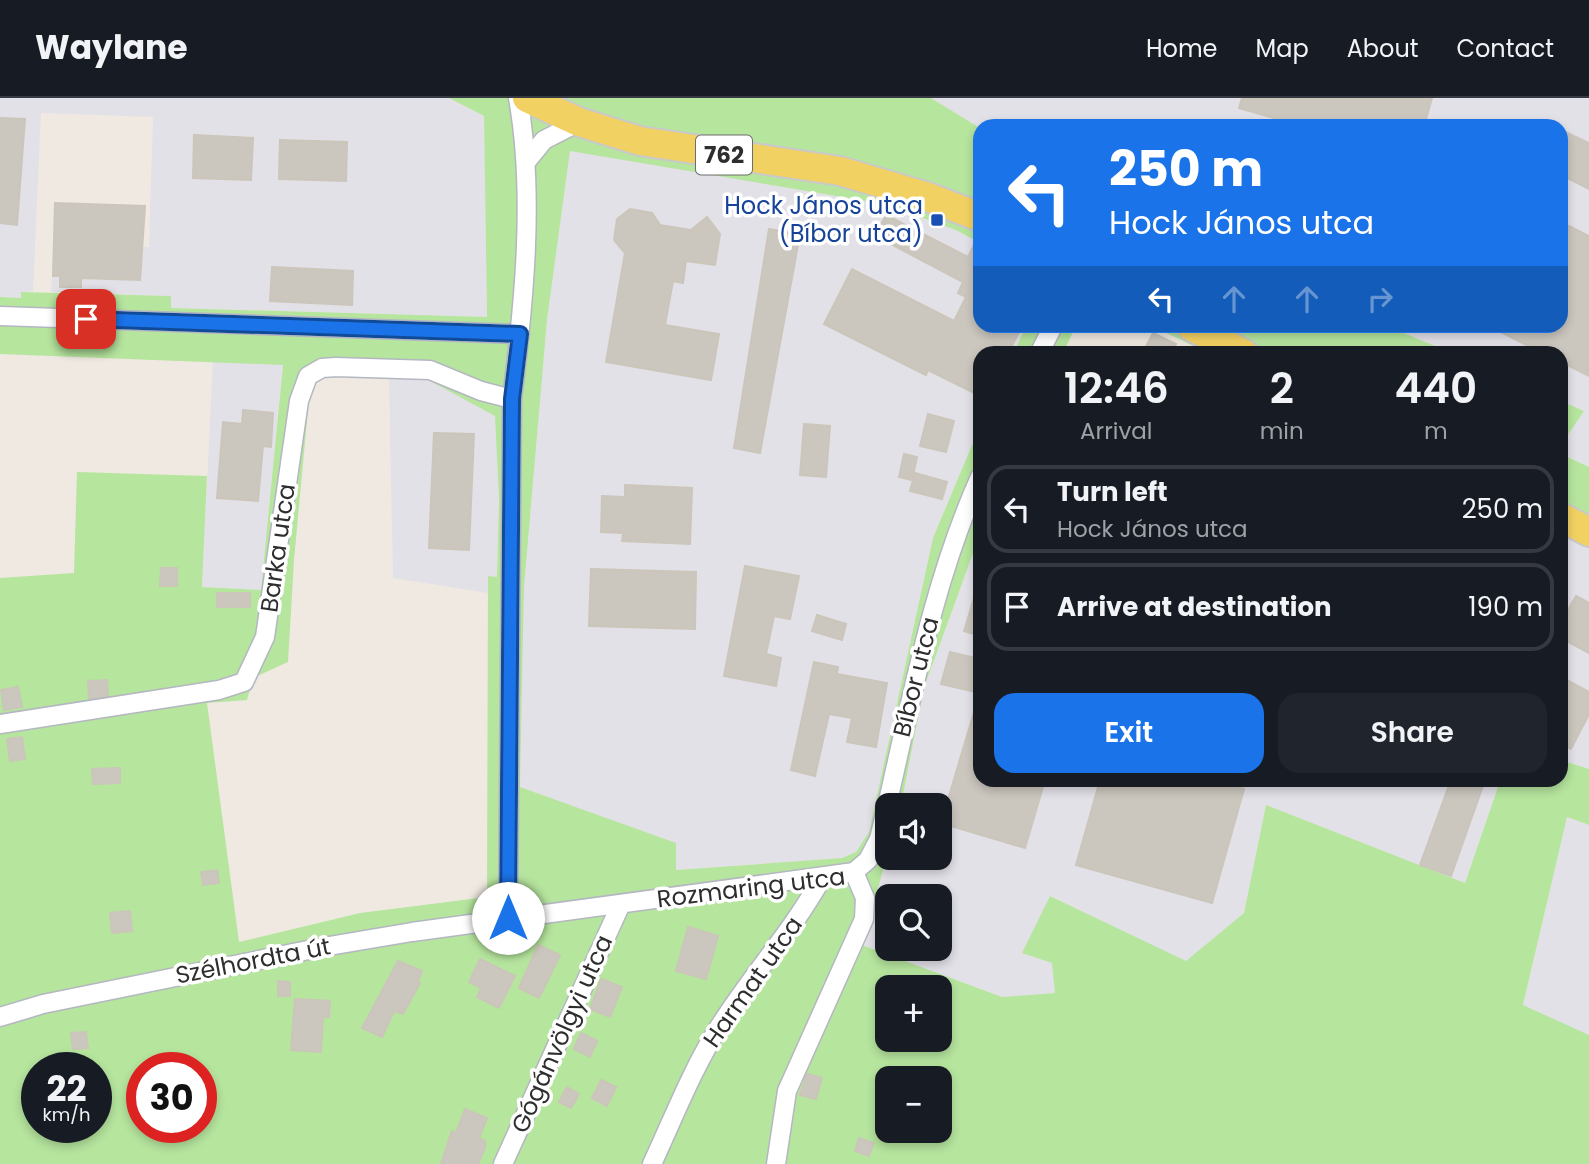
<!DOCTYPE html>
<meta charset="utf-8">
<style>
:root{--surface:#171b24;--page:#20242c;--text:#f1f3f6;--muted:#9ea1a6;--line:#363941;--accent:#1a73e8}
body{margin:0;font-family:Poppins,sans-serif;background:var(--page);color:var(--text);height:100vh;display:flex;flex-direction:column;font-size:26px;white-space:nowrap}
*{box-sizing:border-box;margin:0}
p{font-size:23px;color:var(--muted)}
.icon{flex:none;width:38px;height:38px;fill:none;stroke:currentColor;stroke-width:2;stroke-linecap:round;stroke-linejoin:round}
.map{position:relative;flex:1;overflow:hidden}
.details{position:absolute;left:973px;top:248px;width:595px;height:441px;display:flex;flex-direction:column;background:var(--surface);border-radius:21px;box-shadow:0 4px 10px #0003}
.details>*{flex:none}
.top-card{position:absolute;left:973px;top:21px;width:595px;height:214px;border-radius:21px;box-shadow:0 4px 10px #0003;background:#1a73e8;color:#fff;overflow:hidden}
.fabs{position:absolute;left:875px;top:695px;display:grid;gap:14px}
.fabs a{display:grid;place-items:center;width:77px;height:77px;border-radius:14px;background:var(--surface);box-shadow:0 4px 10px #0003;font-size:35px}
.speed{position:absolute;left:21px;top:954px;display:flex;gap:14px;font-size:35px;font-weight:700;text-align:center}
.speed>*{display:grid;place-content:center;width:91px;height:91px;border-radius:50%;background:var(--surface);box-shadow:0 4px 10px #0003;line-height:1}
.speed small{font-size:18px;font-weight:400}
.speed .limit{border:10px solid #d22;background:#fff;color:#111}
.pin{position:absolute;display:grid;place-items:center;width:60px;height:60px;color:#fff;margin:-30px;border-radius:14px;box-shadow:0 4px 10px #0006}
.me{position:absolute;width:77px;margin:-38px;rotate:0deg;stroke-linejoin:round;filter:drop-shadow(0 0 5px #0008)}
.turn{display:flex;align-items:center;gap:24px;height:147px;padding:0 21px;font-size:32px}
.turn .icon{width:91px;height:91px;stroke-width:2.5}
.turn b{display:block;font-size:49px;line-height:60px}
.lanes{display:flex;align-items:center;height:66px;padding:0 21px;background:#0003;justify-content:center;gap:35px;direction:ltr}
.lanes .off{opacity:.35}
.eta{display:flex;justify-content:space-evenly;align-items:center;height:119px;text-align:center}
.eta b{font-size:42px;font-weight:600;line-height:49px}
.button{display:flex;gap:14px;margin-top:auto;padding:14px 21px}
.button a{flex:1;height:80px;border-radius:21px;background:var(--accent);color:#fff;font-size:28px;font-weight:600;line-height:80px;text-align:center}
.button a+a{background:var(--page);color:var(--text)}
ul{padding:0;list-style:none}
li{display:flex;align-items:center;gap:21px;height:88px;margin:0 14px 10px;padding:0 7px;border:4px solid var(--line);border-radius:21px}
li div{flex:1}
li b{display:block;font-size:26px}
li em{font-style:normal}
header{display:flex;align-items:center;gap:42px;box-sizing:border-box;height:98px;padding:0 35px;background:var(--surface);border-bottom:2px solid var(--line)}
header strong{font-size:33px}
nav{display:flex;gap:38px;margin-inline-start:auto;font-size:24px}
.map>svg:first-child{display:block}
</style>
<header>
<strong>Waylane</strong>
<nav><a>Home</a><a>Map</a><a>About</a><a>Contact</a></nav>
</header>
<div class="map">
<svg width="1589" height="1066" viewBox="0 0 1589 1066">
<rect width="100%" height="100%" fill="#efe9e1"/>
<g fill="#e3e1e8" fill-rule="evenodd">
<path d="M0,0H449L484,18L487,219L171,210L170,198L51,194L54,145L149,149L153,19L41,15L33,193L22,194L21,200L0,199Z"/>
<path d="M931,0H1589V369L1561,356V347L1584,313L1561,303V256L1452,255L1387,228H1561V28L980,30Z"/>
<path d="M570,52L884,106L956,132L980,145V228H1026L1013,255L980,256V328L933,440L869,734L856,754L842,760L675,772V745L520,689L524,489L547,222Z"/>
<path d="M213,263L283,266L261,492L202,489Z"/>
<path d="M389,278H421L496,318L499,402L497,479H488V495L393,480Z"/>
<path d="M1561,433L1589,447V671L1561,662Z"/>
<path d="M980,436V682L1500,683L1465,785L1266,707L1244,815L1186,864L1051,798L1055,895L1002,899L862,847L887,758L940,760V707H901L924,590ZM887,798H940V850H887Z"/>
<path d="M1567,719L1589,727V937L1523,908Z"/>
</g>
<g fill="#b6e59e" fill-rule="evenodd">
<path d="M449,0H931L980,30V145L956,132L884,106L570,53L547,222L524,489L520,689L676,745V772L842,760L856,754L869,734L933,440L980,328V436L924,590L901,707H887V758L862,847L1002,899L1055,895L1052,865L1022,855L1050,798L1186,863L1244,815L1266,707L1465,785L1500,683L1561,682V662L1589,671V727L1567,719L1523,907L1589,937V1066H0V480L74,475L77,374L207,378L202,489L261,492L283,267L0,256V199L21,200V194L171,198V210L487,219L484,18ZM327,278H421L495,318L499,402L497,479L488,478L487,799L360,815L239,844L207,605L247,602L253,580L288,564L294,462L310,290L317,281ZM887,889H940V942H887ZM37,970H96V1029H37ZM142,970H201V1029H142ZM887,980H940V1032H887Z"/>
<path d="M1026,228H1076L1063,255L1013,256Z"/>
<path d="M1152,228H1387L1452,255H1208Z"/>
<path d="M1561,303L1584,313L1561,347Z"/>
<path d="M1561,356L1589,369V447L1561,433Z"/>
</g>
<g fill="#cbc7bf" stroke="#cbc5ba" stroke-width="2">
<path d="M1242,0H1432L1424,28H1302L1239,10Z"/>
<path d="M0,20L25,21L17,127L0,125Z"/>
<path d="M1561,32L1589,45V91L1561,77Z"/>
<path d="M194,37L253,40L251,82L193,80Z"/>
<path d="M280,42L347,44L346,83L279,81Z"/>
<path d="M55,105L145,108L140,182L81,180V189H60V178H53Z"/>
<path d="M630,111L652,115L660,127L691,132L707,119L720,136L715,167L686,163L683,185L673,183L665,227L719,236L711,282L606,264L625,155L614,142L617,121Z"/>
<path d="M886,117L968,159L980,135V228H1022L1008,256H980V298L928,272L926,277L824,226L852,171L954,223L966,199L958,195L963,184L887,144L890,138L878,132Z"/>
<path d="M1569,128L1589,138V278L1561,264V256H1544L1489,228H1561V143Z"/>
<path d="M769,131L800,136L760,355L734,350Z"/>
<path d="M272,169L353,173L352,207L270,203Z"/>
<path d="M1153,235L1176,246L1171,256H1142Z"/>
<path d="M243,312L273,315L271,349L263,348L258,403L217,400L223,324L242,326Z"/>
<path d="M928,316L954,323L946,354L920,348Z"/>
<path d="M804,326L830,328L826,379L800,377Z"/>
<path d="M434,335L474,336L469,452L429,450Z"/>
<path d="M904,356L917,359L912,382L899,379Z"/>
<path d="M915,375L947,384L942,401L910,393Z"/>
<path d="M625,387L692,390L690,446L622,443L623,435L601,434L602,398L625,399Z"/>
<path d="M745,468L799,478L790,521L774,518L766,556L781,560L776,588L724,578Z"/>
<path d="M161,470H177V488H160Z"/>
<path d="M591,471L696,474L695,531L589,528Z"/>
<path d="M977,490L980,491V538L964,533Z"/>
<rect x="217" y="495" width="33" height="14"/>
<path d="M1576,498L1589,505V555L1561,540V511L1567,514Z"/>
<path d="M817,517L846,526L842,542L812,533Z"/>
<path d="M950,554L980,561V595L941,586Z"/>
<path d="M814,564L838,569L837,576L887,585L876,649L847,644L852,620L829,616L815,678L791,672Z"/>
<path d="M1561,579L1589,594V616L1571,651L1561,646Z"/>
<path d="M107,582L108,598L89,601L88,583Z"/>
<path d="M18,589L22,609L4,612L1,592Z"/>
<path d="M977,604L980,605V682H1045L1025,750L941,725Z"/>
<path d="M22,639L25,661L10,663L7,641Z"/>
<path d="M120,670V685L93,686L92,671Z"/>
<path d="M1100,682H1234L1232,688L1244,691L1212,805L1076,767Z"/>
<path d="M1451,682L1484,685L1451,778L1420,767Z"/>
<path d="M217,772L219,785L203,787L201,774Z"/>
<path d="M130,813L132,833L112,835L110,815Z"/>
<path d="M688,829L718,838L706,881L676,873Z"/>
<path d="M538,847L560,857L539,900L519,890Z"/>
<path d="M480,861L515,878L499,910L477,899L481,890L469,884Z"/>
<path d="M398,863L422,873L418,883L420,885L403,916L394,913L382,939L362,930Z"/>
<path d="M601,881L622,889L610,919L590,911Z"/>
<path d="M278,883L290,884V898H278Z"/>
<path d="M295,901L330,903L329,919H323L321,954L291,952Z"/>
<path d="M86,934L88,950L73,951L71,935Z"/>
<path d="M581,935L597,943L590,959L574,951Z"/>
<path d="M807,976L822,980L816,1001L800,997Z"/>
<path d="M601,982L616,989L607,1008L592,1000Z"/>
<path d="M567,989L579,996L571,1010L559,1004Z"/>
<path d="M465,1011L487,1020L479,1040L485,1043V1050L478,1066H441L452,1033L456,1035Z"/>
<path d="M859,1040L874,1045L869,1058L855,1053Z"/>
</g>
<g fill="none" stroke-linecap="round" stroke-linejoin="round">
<g stroke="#b4b7c1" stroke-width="21">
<g id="street">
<path d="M526,64L544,42L579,24"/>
<path d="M0,218L520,236"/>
<path d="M1039,256L1053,228"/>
<path d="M0,626L219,592L244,584L265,539L299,303L308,278L322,270L336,269L430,272L481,293L512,301"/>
<path d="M508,820L512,301C524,205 535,96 518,0"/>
<path d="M0,919L43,906L323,849L412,834L854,774L868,762L879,741C909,619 928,495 980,379"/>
<path d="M503,1066L621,806"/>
<path d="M652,1066C674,1019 693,969 721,926C753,876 792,833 822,780"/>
<path d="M776,1066L787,993L864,821L865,800L854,774"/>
</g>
</g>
<g stroke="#c9c9c9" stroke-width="32">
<g id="primary">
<path d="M527,0L579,24L640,43L840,73L928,99L980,119"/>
<path d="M1191,228L1244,256"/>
<path d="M1561,419L1589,434"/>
</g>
</g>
<use href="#street" stroke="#fff" stroke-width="18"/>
<use href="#primary" stroke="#f2d163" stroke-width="28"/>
</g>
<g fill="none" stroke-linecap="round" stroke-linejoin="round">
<g stroke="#114b97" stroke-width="18">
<path id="route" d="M86,221L520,236L512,301L508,820"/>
</g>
<use href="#route" stroke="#1a73e8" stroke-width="12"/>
</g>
<rect fill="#1a4fb4" stroke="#fff" stroke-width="2.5" x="930" y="115" width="14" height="14" rx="3.5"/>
<g text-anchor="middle" stroke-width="7" stroke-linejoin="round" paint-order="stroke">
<rect fill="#fff" stroke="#6d6d6d" stroke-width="2" x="696" y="37.5" width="56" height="39" rx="5"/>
<g font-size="23" font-weight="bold" fill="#2e2e2e">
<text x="724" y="65">762</text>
</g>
<g font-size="24" fill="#164399" stroke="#fff" text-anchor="end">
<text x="923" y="116">Hock János utca<tspan x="923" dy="28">(Bíbor utca)</tspan></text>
</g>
<g font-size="24" fill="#2e2e2e" stroke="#fff">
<text transform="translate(278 450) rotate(-82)" y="8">Barka utca</text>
<text transform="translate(916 579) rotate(-76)" y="8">Bíbor utca</text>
<text transform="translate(751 790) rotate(-7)" y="8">Rozmaring utca</text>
<text transform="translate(253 863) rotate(-11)" y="8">Szélhordta út</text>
<text transform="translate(753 884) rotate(-55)" y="8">Harmat utca</text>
<text transform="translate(562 936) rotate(-66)" y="8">Gógánvölgyi utca</text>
</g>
</g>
</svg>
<div class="fabs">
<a><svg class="icon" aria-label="sound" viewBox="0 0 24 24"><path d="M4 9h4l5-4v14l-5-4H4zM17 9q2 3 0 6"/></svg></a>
<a><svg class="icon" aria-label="search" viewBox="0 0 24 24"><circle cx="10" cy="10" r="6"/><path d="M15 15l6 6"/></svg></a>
<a>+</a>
<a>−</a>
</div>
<div class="speed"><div>22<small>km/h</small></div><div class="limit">30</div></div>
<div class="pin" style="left:86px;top:221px;background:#d93025"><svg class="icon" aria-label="arrive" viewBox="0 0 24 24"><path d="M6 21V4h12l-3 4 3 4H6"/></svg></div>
<svg class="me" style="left:508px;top:820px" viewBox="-20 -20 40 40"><circle r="19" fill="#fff"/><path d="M0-13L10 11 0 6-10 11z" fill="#1a73e8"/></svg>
<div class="top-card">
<div class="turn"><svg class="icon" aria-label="left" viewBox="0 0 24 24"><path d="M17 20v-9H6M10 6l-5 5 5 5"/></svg><div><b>250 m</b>Hock János utca</div></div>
<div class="lanes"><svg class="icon" aria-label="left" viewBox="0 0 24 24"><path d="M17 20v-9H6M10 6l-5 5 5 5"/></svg><svg class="icon off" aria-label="ahead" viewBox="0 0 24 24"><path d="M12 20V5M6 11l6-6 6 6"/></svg><svg class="icon off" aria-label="ahead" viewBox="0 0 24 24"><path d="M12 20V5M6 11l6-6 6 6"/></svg><svg class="icon off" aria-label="right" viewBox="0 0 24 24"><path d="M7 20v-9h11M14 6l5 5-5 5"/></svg></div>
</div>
<section class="details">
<div class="eta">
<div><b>12:46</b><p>Arrival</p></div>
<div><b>2</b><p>min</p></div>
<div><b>440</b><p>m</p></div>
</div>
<ul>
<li><svg class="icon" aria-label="left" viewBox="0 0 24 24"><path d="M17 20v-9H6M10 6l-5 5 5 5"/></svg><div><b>Turn left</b><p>Hock János utca</p></div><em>250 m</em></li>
<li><svg class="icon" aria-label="arrive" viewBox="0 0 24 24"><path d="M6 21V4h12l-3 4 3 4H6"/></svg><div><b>Arrive at destination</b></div><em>190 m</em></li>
</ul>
<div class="button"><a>Exit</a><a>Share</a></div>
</section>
</div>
